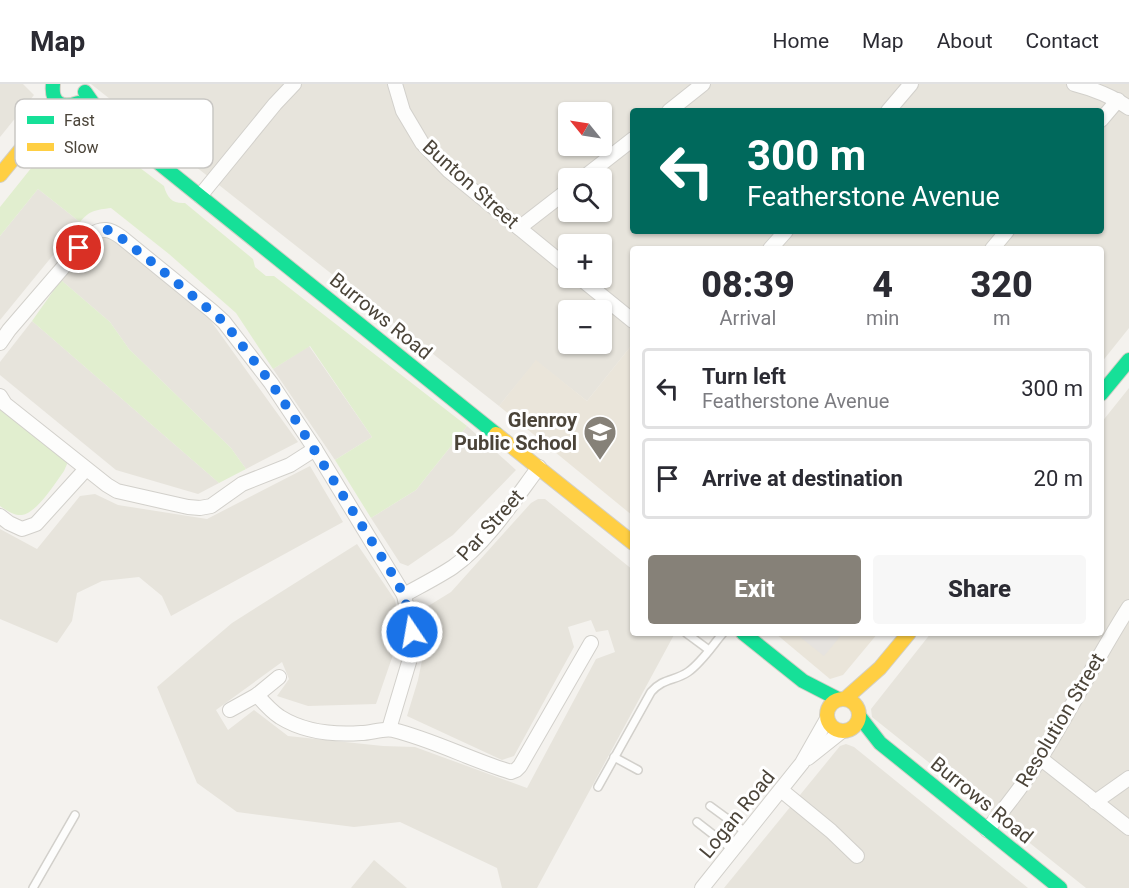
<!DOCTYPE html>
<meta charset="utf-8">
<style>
:root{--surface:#fff;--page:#f7f7f7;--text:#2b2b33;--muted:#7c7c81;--line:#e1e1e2;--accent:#868178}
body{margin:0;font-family:Roboto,sans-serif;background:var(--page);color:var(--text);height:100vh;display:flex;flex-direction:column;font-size:22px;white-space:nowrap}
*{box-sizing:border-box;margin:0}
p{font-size:20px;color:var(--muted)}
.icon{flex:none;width:33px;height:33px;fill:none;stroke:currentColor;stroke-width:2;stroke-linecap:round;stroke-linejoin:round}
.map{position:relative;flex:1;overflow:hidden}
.side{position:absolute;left:630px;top:162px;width:474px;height:390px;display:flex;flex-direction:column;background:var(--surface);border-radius:6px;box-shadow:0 2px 4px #0004}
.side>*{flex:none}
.guide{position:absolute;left:630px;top:24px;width:474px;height:126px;border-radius:6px;box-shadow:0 2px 4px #0004;background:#00695c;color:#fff;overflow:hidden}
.needle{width:39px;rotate:300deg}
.buttons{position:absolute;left:558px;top:18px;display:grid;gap:12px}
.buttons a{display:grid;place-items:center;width:54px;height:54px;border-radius:6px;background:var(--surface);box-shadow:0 2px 4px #0004;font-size:30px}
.pin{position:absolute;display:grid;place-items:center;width:51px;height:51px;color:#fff;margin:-26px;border:3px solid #fff;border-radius:50%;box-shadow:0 2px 6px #0007}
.me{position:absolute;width:66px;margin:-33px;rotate:348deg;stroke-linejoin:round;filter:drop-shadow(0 0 4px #0008)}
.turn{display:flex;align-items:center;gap:21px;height:126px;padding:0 18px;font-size:27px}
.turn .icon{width:78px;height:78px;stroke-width:2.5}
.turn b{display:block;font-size:42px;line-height:51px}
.eta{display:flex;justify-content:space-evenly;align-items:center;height:102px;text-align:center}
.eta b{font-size:36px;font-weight:800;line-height:42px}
.button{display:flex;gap:12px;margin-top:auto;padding:12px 18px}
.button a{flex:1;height:69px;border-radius:6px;background:var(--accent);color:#fff;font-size:24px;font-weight:800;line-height:69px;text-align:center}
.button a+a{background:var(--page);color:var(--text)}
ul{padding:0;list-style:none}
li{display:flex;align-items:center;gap:18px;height:81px;margin:0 12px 9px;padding:0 6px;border:3px solid var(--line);border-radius:6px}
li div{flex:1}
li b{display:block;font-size:22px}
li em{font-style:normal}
header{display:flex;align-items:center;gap:36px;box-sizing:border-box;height:84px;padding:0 30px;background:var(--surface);border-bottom:2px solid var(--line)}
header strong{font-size:28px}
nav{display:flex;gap:33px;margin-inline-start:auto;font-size:21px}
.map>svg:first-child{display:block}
</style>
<header>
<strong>Map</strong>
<nav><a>Home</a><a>Map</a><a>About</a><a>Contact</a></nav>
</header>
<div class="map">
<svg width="1129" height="804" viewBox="0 0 1129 804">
<rect width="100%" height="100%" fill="#f4f2ee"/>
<g fill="#e7e4dc" fill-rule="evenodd">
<path d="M0,0H23L34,11L0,53Z"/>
<path d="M91,0H1129V244L1101,279V165H633V263L631,262L587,317L536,277L499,322ZM633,27H1101V147H633ZM568,28H602V62H568ZM568,94H602V128H568ZM568,160H602V194H568ZM568,226H602V260H568Z"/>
<path d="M38,105L80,138L0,236V152Z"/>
<path d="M108,146L208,233L298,358L246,385L231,364L129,265L110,238L61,196L96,155Z"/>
<path d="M32,237L219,399L198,410L116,386L0,291V278Z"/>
<path d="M309,262L372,353L335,376L273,285Z"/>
<path d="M1129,304V804H1086L872,633L871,625L931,549H1101V339Z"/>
<path d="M467,342L516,386L453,451L408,482L400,479L371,434L416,406Z"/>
<path d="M310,382L343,438L171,532L162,512L139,493L102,497L77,509L72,537L57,559L0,535V445L37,465L80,412L95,410L118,421L207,435Z"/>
<path d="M538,415H545L633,486V549H675L537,804H502L497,784L400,738L354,743L237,728L197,699L157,603L232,539L357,460L395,516L398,532L394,568L376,620L308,622L277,612L289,595L282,578L216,626L228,646L254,626L288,652L383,662L415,663L527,704L596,575L615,568L608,546L596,548L591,536L568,543L574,563L514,672L502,676L407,632L418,596L427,552L425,524L451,508L531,419Z"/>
<path d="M846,660L854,663L1028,804H724L840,662Z"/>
<path d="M374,776L407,804H351Z"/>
</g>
<g fill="#eae5da">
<path d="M631,262L633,263V432L499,322L536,276L587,317Z"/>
<path d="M775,549H878L843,591L830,595Z"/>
</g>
<g fill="#e1eecf">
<path d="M83,41L164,102C167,114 173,120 185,119L253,175L255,183L266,192H274L467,342L416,406L371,434L335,376L372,353L310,262L273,285L236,229L169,170L111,124C96,126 90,126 80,138L38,105L0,152V123L64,43Z"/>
<path d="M61,196L110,238L129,265L231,364L246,385L219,399L32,237Z"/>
<path d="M0,316L66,374L67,380L64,387C55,399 37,429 22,431C14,432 6,426 0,422Z"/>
</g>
<path fill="#e6e3df" d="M803,549H843L824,572L800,553Z"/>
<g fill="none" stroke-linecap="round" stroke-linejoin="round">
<g stroke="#d2d0cb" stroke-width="10">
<g id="lane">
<path d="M686,549L709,566"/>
<path d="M614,673L638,686"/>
<path d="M598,703L651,608C663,594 675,597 688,588C702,578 712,562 723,549"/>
<path d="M710,722L747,749"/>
<path d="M697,738L733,766"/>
<path d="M33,804L75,731"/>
</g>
</g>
<g stroke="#d2d0cb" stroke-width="16">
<g id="street">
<path d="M395,0L403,27L422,59L448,86L568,184"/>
<path d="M1074,0C1094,5 1112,12 1129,24"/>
<path d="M669,27L703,0"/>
<path d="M888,27L911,0"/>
<path d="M1101,36L1118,16"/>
<path d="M583,94L633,55"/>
<path d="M200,112L275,20L294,0"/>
<path d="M519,144L568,106"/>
<path d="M770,165L786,147"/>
<path d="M992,165L1007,147"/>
<path d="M580,194L633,237"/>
<path d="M0,259L9,246L91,151C102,143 110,145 121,153L212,227L224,238L271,299L315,365L404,511L412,548V568L389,645"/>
<path d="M0,312L5,320L107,401L117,407L188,423L200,424L211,422L242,400L290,381L315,365"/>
<path d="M0,432L9,439L22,445L36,440L86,385"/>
<path d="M404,511C420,502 438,493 453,483C486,460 515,415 539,383"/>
<path d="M257,611C264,619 271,627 280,633C304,648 333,651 361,649C371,649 383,644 393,646C434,656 471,676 511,688L516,686L520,682L591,559"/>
<path d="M230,626L257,611L279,593"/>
<path d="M808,674L842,647"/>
<path d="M1040,674L1129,744"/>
<path d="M781,706L831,747L857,772"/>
<path d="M1095,718L1129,694"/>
<path d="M987,746C1006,723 1024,700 1040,675C1071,626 1097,573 1129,523"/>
<path d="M702,804L802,679L827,635"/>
</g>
</g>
<g stroke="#d3cfc5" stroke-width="16">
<g id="fast">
<path d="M53,0C51,19 61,25 78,19"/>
<path d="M85,8L104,35L496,350"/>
<path d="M1101,310L1129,276"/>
<path d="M743,549L803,597L838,615"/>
<path d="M859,632L880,659L1060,804"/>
</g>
</g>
<g stroke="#d3cfc5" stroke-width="16">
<g id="slow">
<path d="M0,91L31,53L68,23"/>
<path d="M496,350L633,459"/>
<circle cx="843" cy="631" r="16"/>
<path d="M845,615L880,584L909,549"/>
</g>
</g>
<use href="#lane" stroke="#fdfdfc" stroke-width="7"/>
<use href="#street" stroke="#fdfdfc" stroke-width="14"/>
<use href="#fast" stroke="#16e098" stroke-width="14"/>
<use href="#slow" stroke="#ffcf43" stroke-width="14"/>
</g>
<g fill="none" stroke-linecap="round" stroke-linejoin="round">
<path stroke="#1a73e8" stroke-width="10" stroke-dasharray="0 18" d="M79,164L91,151L98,146H111L153,179L224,238L271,299L293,332L391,488L404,511L412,548"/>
</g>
<defs>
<g id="school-pin" transform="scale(1.725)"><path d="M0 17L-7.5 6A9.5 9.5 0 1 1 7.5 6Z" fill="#868178" stroke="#fff"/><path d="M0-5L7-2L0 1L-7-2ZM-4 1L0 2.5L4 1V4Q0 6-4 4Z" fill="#fff"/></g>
</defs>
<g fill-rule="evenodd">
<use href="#school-pin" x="600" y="348"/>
</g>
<g text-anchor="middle" stroke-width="6" stroke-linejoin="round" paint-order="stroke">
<g font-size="20" fill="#4b4439" stroke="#fff">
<text transform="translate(471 100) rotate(42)" y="7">Bunton Street</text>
<text transform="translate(381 232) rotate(39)" y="7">Burrows Road</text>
<text transform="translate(490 441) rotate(-48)" y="7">Par Street</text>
<text transform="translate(1060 636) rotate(-59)" y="7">Resolution Street</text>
<text transform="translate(982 716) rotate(39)" y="7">Burrows Road</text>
<text transform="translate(737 730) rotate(-51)" y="7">Logan Road</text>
</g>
<g font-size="20" font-weight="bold" fill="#4b4439" stroke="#fff" text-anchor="end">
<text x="577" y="343">Glenroy<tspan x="577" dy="23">Public School</tspan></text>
</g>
</g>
<rect x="15" y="15" width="198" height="69" rx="9" fill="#fff" stroke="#c9c7c4" stroke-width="1.5"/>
<rect x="27" y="32" width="27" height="8" fill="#16e098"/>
<rect x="27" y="59" width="27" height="8" fill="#ffcf43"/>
<g font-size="16" fill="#4b4439">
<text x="64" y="42">Fast</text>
<text x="64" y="69">Slow</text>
</g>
</svg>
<div class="buttons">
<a><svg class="needle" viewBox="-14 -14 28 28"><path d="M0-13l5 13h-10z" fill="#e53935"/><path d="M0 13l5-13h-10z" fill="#7c7c81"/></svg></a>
<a><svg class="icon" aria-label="search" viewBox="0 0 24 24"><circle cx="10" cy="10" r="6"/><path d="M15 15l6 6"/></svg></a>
<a>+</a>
<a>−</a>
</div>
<div class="pin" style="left:79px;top:164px;background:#d93025"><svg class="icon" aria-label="arrive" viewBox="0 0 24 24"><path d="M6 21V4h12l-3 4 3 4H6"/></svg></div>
<svg class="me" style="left:412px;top:548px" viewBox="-20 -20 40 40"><circle r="17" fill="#1a73e8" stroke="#fff" stroke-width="3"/><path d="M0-11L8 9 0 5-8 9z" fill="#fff"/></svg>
<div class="guide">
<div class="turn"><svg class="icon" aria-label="left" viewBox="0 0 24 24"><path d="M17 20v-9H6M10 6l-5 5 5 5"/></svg><div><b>300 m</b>Featherstone Avenue</div></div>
</div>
<section class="side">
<div class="eta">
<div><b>08:39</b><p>Arrival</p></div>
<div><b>4</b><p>min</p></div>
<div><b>320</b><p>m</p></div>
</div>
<ul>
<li><svg class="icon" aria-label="left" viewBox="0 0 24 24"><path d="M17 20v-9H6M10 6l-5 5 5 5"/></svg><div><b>Turn left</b><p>Featherstone Avenue</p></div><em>300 m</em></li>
<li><svg class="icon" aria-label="arrive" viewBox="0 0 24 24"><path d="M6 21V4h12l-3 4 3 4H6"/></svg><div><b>Arrive at destination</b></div><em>20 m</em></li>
</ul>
<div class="button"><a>Exit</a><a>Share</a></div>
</section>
</div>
